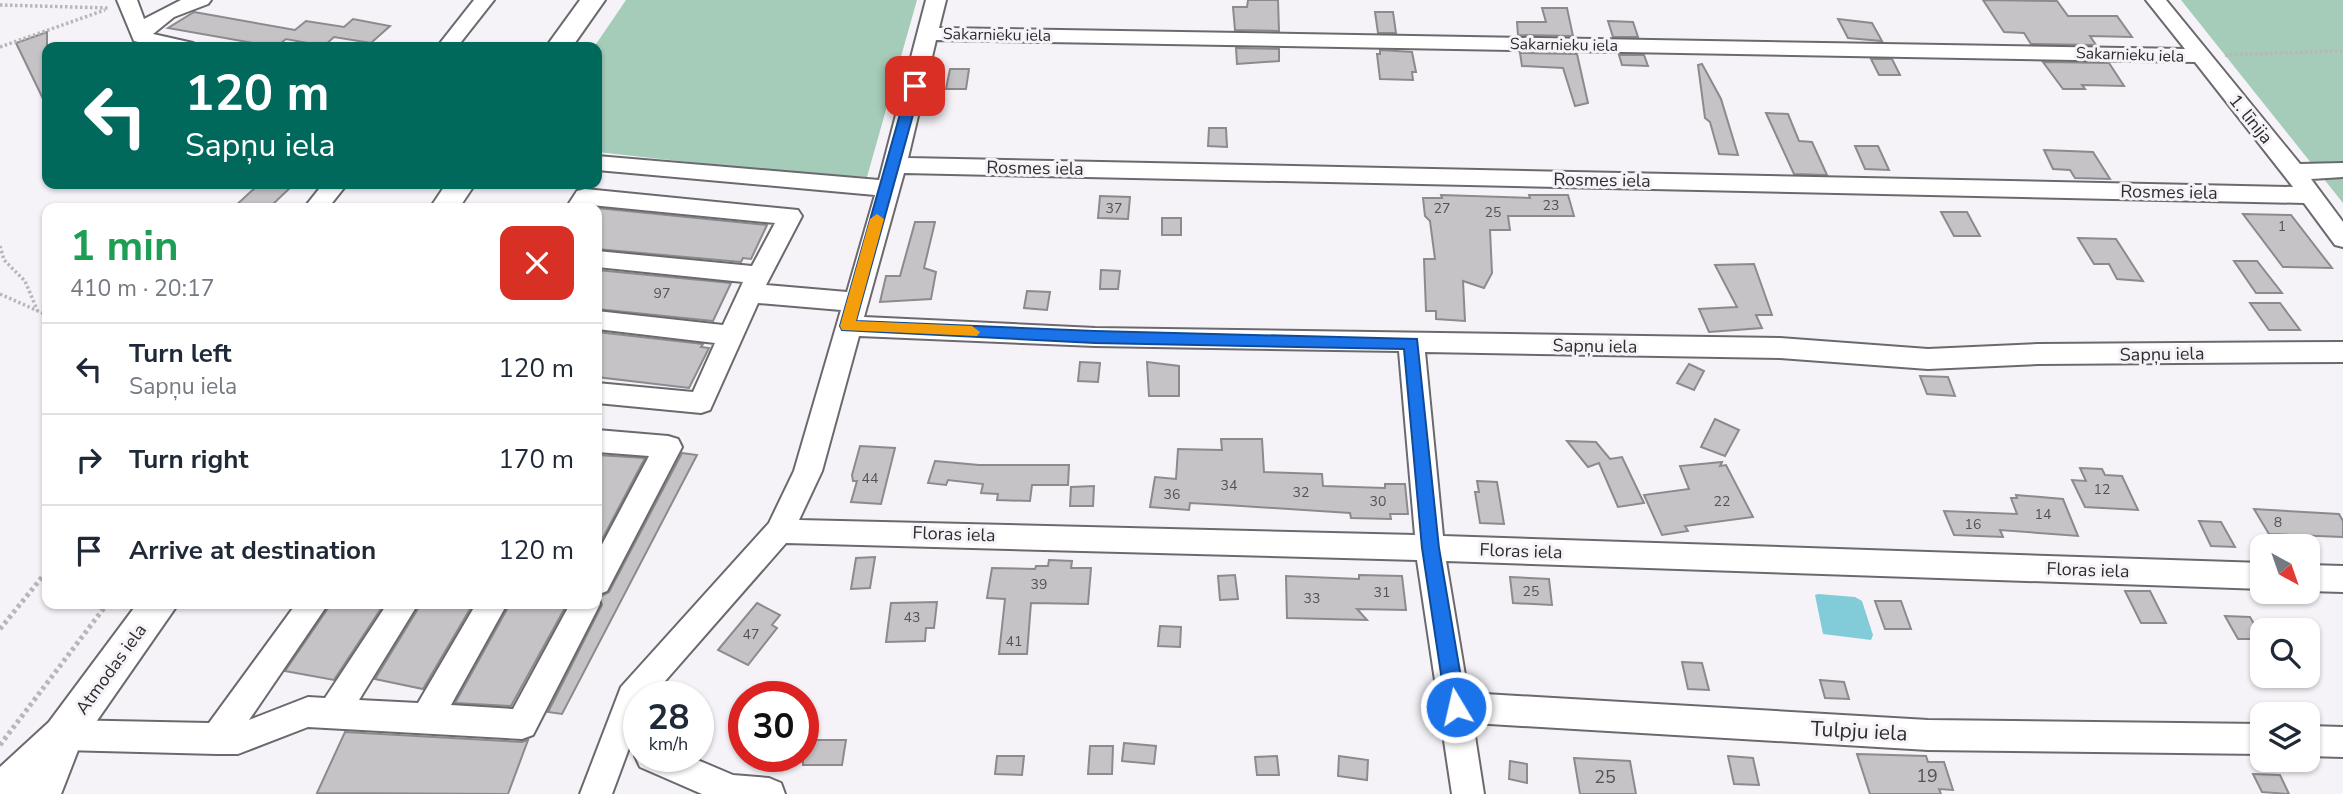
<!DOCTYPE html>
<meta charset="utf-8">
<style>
:root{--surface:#fff;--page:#f6f6f7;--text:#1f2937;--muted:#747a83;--line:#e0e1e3}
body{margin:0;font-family:"Nunito Sans",sans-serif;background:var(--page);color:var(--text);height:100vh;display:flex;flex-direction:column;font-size:26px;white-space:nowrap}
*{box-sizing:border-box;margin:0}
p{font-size:23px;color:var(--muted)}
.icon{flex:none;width:38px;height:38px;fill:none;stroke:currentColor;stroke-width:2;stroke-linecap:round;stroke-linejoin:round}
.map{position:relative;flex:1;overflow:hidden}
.sheet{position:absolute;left:42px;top:203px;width:560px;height:406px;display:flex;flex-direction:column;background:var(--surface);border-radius:14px;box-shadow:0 2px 5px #0004}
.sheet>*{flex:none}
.banner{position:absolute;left:42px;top:42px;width:560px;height:147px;border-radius:14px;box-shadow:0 2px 5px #0004;background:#00695c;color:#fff;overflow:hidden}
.needle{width:46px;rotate:140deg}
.buttons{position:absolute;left:2250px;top:534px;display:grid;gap:14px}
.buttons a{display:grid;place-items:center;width:70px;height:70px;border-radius:14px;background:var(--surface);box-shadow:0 2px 5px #0004;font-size:35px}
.speed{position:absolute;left:623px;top:681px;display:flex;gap:14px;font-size:35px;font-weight:700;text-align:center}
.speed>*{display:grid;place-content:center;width:91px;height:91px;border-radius:50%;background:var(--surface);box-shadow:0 2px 5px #0004;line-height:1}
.speed small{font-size:18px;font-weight:400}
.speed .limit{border:10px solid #d22;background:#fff;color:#111}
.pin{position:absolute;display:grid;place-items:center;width:60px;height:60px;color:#fff;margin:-30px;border-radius:14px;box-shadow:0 4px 10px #0006}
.me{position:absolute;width:77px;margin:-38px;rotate:351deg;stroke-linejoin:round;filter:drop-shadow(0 0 5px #0008)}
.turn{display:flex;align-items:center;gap:24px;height:147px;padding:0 28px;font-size:32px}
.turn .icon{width:91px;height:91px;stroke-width:2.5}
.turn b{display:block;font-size:49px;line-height:60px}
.round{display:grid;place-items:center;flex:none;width:74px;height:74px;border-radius:14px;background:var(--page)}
.headline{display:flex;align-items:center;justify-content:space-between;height:119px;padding:0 28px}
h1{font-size:42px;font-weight:700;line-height:52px;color:#1e9e55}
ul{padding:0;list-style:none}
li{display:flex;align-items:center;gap:21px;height:91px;padding:0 28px;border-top:2px solid var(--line)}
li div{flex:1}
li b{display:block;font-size:26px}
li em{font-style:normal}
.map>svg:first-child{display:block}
</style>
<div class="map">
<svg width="2343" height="794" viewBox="0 0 2343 794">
<rect width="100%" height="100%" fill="#f6f3f8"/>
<g fill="#a5cbb9">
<path d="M626,0H917L867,177L790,173L597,152V47H594Z"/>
<path d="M2181,0H2343V203Z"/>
</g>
<path fill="#82cbd9" d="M1818,594L1855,597L1862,601L1873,635L1871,640L1823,634L1815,595Z"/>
<g fill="#c6c3c7" stroke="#8d8a8e" stroke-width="2">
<path d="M1248,0H1278L1279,31L1235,30L1233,7H1247Z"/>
<path d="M1983,0L2057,1L2068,16H2117L2132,37L2090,36L2096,45L2031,44L2024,33L2004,32Z"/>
<path d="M1542,8H1567L1573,36L1518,35L1517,22H1546Z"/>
<path d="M194,12L295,30L306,21L344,27L353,19L390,26L371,43L334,37L324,46L286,39L276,47L168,28Z"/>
<path d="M1375,12H1393L1396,33H1378Z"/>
<path d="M1838,19L1872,23L1882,41L1848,38Z"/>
<path d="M1608,21L1633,22L1638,37H1613Z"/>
<path d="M47,32V107L16,43Z"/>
<path d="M1236,48L1279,49V61L1237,64Z"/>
<path d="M1380,50L1412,52L1416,72H1412L1413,80L1380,79L1377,54H1380Z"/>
<path d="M1520,53L1577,54L1588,103L1575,106L1563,68L1522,66Z"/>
<path d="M1619,55H1644L1648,66L1622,65Z"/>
<path d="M1871,59H1892L1900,75H1879Z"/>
<path d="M2043,62L2109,63L2124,86L2082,85L2085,89H2063Z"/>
<path d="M1702,64L1721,99L1738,155L1719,154L1710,122L1705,118L1698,65Z"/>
<path d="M950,69H969L966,89H946Z"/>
<path d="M1766,113L1788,114L1799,141L1812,142L1827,175L1794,174Z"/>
<path d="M1209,128H1226L1227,147L1208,146Z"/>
<path d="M1855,146H1878L1889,170L1865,169Z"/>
<path d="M2044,150L2093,152L2110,179L2075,178L2070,170L2053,169Z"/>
<path d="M259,184H294L269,208H233Z"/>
<path d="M1441,195L1530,198L1529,195H1568L1574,216H1508L1510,230H1490L1492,273L1484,288L1463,281L1465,321L1436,319V311H1426L1424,259H1435L1430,221L1425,216L1423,198H1442Z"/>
<path d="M1100,196L1130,197L1128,219L1098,218Z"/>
<path d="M597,208L767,225L751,259L743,258L741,262L597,249Z"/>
<path d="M1941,212H1967L1980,236H1954Z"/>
<path d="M2243,214L2291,215L2332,268L2283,267Z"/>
<rect x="1162" y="218" width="19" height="17"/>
<path d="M915,222H935L924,268L936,272L931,299L880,302L886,276H900Z"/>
<path d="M2078,238L2116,239L2143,281L2117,279L2109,264H2094Z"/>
<path d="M2234,261H2257L2282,293H2256Z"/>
<path d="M1754,264L1772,315H1756L1762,328L1709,332L1699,309L1737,307L1715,265Z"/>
<path d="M597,270L731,283L713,321L597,309Z"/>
<path d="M1101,270L1120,271L1118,289H1100Z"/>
<path d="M1027,291L1050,292L1047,310L1024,308Z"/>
<path d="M2250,303H2280L2300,330H2269Z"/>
<path d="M597,332L703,344L701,347L709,348L689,388L597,377Z"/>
<path d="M1080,362L1100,363L1098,382L1078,381Z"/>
<path d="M1147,362L1179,366V396H1149Z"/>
<path d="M1689,364L1704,371L1694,390L1677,383Z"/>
<path d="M1920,376L1948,377L1955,396L1927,394Z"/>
<path d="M1715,419L1739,430L1725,456L1701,447Z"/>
<path d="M1221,439H1262L1264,472L1322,474L1323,486L1385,488V484H1405L1408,514H1390L1391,519L1351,518L1350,513L1226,505L1190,503L1189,510L1150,507L1155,477L1176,479L1178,449L1222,450Z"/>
<path d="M1567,441L1596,442L1610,459L1622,457L1644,503L1618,507L1599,463L1588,467Z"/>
<path d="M860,446L895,448L881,504L851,502L857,481H853L852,475Z"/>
<path d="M682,453L697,455L562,714L548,712L602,605L600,597L609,592Z"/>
<path d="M597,455L645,458L597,549Z"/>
<path d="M935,461L979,465H1069L1068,485H1032L1030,501L997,500L998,494L981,493L983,484L948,480L946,485L928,483Z"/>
<path d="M1722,462L1720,466L1726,465L1753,517L1685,526L1688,531L1662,535L1644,495L1689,489L1680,466Z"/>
<path d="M2080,468L2102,469L2105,475L2122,476L2138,510L2085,507L2072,480L2086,481Z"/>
<path d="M1477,481L1497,482L1504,524L1480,523L1475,492H1479Z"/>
<path d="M1094,486L1093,506H1070L1071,487Z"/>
<path d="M2016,495L2063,499L2078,536L2000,530L2003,537L1954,535L1944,511L2017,514L2011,498H2017Z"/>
<path d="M2254,509L2339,514L2343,521V537L2269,534Z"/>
<path d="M2199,521L2221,522L2235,547L2211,546Z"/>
<path d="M875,557L870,588L851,589L856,558Z"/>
<path d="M1049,560L1072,561L1071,568H1091L1088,604L1031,603L1027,654H999L1005,599L987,598L992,568L1035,569L1036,566H1048Z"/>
<path d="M1235,575L1238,599L1220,600L1218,576Z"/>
<path d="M1359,575L1402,576L1406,610L1357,609L1367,620L1287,618L1286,576L1359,579Z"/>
<path d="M1510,577L1549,579L1552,605L1513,603Z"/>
<path d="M2125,591H2150L2166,623H2141Z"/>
<path d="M1875,601H1901L1911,629H1885Z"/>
<path d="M937,602L934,628H926L925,641L886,642L891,603Z"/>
<path d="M757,603L780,615L772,625L777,628L748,665L718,650Z"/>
<path d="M331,604H384L334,680L285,671Z"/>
<path d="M421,604H473L423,689L375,679Z"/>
<path d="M510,604H567L511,706L455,703Z"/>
<path d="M2225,616L2250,617L2263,639H2238Z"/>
<path d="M1160,626L1181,627L1180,647L1158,646Z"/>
<path d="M1682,662L1702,663L1709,690L1688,689Z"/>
<path d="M1820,680L1844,682L1849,699L1825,698Z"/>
<path d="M345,732L522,742L528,740L508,794L317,793Z"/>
<path d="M803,740H846L842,765H803Z"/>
<path d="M1124,743L1156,746L1154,764L1122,761Z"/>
<path d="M1090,746H1113L1112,774H1088Z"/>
<path d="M1857,754L1926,756L1928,762H1944L1953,790L1939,789L1941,794H1870Z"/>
<path d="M997,756H1024L1022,775L995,774Z"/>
<path d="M1277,756L1279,775H1257L1255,757Z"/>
<path d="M1339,756L1368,760L1367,780L1338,776Z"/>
<path d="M1728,756L1753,758L1759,785L1734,784Z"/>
<path d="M1574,758L1630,761L1636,794H1580Z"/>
<path d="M1510,761L1527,764V783L1509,779Z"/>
<path d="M2253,774L2280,775L2289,794L2262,792Z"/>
</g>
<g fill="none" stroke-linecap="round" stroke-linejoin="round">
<g stroke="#6c696e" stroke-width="4">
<g id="minor">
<path d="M117,0H137L144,19L181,0H211L208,4L174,17L153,34L193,43L196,47H160L134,41Z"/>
<path d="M474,0H494L457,47H437Z"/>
<path d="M926,0H946L939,28L2185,49L2146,0H2166L2300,164L2343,163V177L2311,179L2343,222V247L2335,245L2304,203L904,173L864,317L1095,328L1780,338L1928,349L2038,344L2343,342V362L2038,364L1928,369L1780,358L1425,352L1443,536L2263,563V589L1446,561L1468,693L1928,720L2263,724V754L1928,750L1473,723L1484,794H1452L1417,560L786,543L652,696H639V721L612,794H580L621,687L769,523L794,471L841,310L758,303L710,410L701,413L597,403V383L693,392L715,343L597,329V311L723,325L743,282L597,267V251L752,266L775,223L591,205L590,208H566L577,191L585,189L798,210L802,216L766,285L847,292L875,195L597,170V156L879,180ZM936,40L2195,62L2293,187L908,158ZM859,336L1095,346L1399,351L1415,535L799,520L822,471Z"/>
<path d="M323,184H347L328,208H304Z"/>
<path d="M597,430L668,436L678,439L682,447L607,591L597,595V554L649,456L597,452Z"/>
<path d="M2308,565L2343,566V592L2308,591Z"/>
<path d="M597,597L600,604L533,735L522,739L308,727L238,754H217L63,750L52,746L47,735L52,724L63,720L209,723L296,604H328L249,720L308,697L325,698L387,604H418L359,700L418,703L476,604H507L451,705L513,709L570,604H597Z"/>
<path d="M2308,726L2343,727V757L2308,756Z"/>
<path d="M639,747V756H688L733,775L769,778L781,783L785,794H702L640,767L635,756Z"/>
</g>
</g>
<g stroke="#6c696e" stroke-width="4">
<g id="major">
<path d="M580,0H605L572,47H546Z"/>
<path d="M446,184H475L459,208H430Z"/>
<path d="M137,604H178L80,745L61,794H0V767L49,722Z"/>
</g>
</g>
<g stroke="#b9b6ba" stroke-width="3.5" stroke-dasharray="2.5 2.5" stroke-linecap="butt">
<path d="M0,5L109,8"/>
<path d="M0,47L105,10"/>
<path d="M2225,55L2343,51"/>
<path d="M0,246L4,260L25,281L38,312"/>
<path d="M0,294L47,315"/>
</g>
<g stroke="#b9b6ba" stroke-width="5" stroke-dasharray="3.5 3.5" stroke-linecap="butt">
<path d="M0,629L47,571"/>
<path d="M0,745L107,604"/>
</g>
<use href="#minor" fill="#fff" fill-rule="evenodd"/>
<use href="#major" fill="#fff" fill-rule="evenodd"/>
</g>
<path fill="#1a73e8" stroke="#114b97" stroke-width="2" d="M915,82L921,86L856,321L1095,331L1417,339L1439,548L1466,707L1463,713L1456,716L1449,713L1446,707L1422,548L1404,349L1095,343L842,330L840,326L908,86Z"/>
<path fill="#f59e0b" d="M877,214L884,219L856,321L972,326L980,332L977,336L842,330L840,326L870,219Z"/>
<g text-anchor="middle" stroke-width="6" stroke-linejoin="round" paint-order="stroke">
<g font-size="14" fill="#545254">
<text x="1551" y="210">23</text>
<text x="1114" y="213">37</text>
<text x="1442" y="213">27</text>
<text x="1493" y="217">25</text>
<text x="2282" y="231">1</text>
<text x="662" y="298">97</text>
<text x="870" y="483">44</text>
<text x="1229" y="490">34</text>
<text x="2102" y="494">12</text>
<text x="1301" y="497">32</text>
<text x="1172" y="499">36</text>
<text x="1378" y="506">30</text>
<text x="1722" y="506">22</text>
<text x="2043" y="519">14</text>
<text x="2278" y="527">8</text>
<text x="1973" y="529">16</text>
<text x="1039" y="589">39</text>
<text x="1531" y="596">25</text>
<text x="1382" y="597">31</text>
<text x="1312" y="603">33</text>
<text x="912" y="622">43</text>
<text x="751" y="639">47</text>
<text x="1014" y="646">41</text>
</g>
<g font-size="16" fill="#2e2c2e" stroke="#f6f3f8">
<text transform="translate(997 34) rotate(1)" y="6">Sakarnieku iela</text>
<text transform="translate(1564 44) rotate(1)" y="6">Sakarnieku iela</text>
<text transform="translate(2130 54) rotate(2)" y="6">Sakarnieku iela</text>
</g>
<g font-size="18" fill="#2e2c2e" stroke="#f6f3f8">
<text transform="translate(2251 119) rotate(51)" y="6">1. līnija</text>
<text transform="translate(1035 168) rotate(1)" y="6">Rosmes iela</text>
<text transform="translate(1602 180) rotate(1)" y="6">Rosmes iela</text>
<text transform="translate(2169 192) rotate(1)" y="6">Rosmes iela</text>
<text transform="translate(1595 346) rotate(1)" y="6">Sapņu iela</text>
<text transform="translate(2162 354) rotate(-1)" y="6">Sapņu iela</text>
<text transform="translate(954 534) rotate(2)" y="6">Floras iela</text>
<text transform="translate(1521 551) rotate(2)" y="6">Floras iela</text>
<text transform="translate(2088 570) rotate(2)" y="6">Floras iela</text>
<text transform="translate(111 669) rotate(-54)" y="6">Atmodas iela</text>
</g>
<g font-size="18" fill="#545254">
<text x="1927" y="782">19</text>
<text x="1605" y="783">25</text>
</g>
<g font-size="21" fill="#2e2c2e" stroke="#f6f3f8">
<text transform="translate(1859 731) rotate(3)" y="7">Tulpju iela</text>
</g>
</g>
</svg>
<div class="buttons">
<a><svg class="needle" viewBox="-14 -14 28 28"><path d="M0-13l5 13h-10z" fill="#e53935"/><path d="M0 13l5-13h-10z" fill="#747a83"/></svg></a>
<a><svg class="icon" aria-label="search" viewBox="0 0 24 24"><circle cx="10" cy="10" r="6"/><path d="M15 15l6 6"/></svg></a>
<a><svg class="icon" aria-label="layers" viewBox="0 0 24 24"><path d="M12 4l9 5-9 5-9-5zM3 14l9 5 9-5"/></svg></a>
</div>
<div class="speed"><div>28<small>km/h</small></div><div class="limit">30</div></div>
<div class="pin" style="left:915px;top:86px;background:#d93025"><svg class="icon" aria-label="arrive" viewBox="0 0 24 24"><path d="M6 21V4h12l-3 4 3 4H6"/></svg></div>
<svg class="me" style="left:1456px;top:707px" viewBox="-20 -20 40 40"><circle r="17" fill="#1a73e8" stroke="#fff" stroke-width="3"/><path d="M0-11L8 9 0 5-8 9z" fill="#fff"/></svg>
<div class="banner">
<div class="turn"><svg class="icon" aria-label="left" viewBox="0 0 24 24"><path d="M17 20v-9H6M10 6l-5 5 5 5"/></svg><div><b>120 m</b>Sapņu iela</div></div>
</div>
<section class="sheet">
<div class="headline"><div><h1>1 min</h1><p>410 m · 20:17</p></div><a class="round" style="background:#d93025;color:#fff"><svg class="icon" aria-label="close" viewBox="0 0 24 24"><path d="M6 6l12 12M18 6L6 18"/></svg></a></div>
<ul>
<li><svg class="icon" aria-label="left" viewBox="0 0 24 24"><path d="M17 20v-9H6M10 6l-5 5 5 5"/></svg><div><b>Turn left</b><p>Sapņu iela</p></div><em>120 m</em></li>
<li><svg class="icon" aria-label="right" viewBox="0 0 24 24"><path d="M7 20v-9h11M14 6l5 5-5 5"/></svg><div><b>Turn right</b></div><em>170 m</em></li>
<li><svg class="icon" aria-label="arrive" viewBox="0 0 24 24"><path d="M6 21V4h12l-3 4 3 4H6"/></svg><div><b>Arrive at destination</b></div><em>120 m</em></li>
</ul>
</section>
</div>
